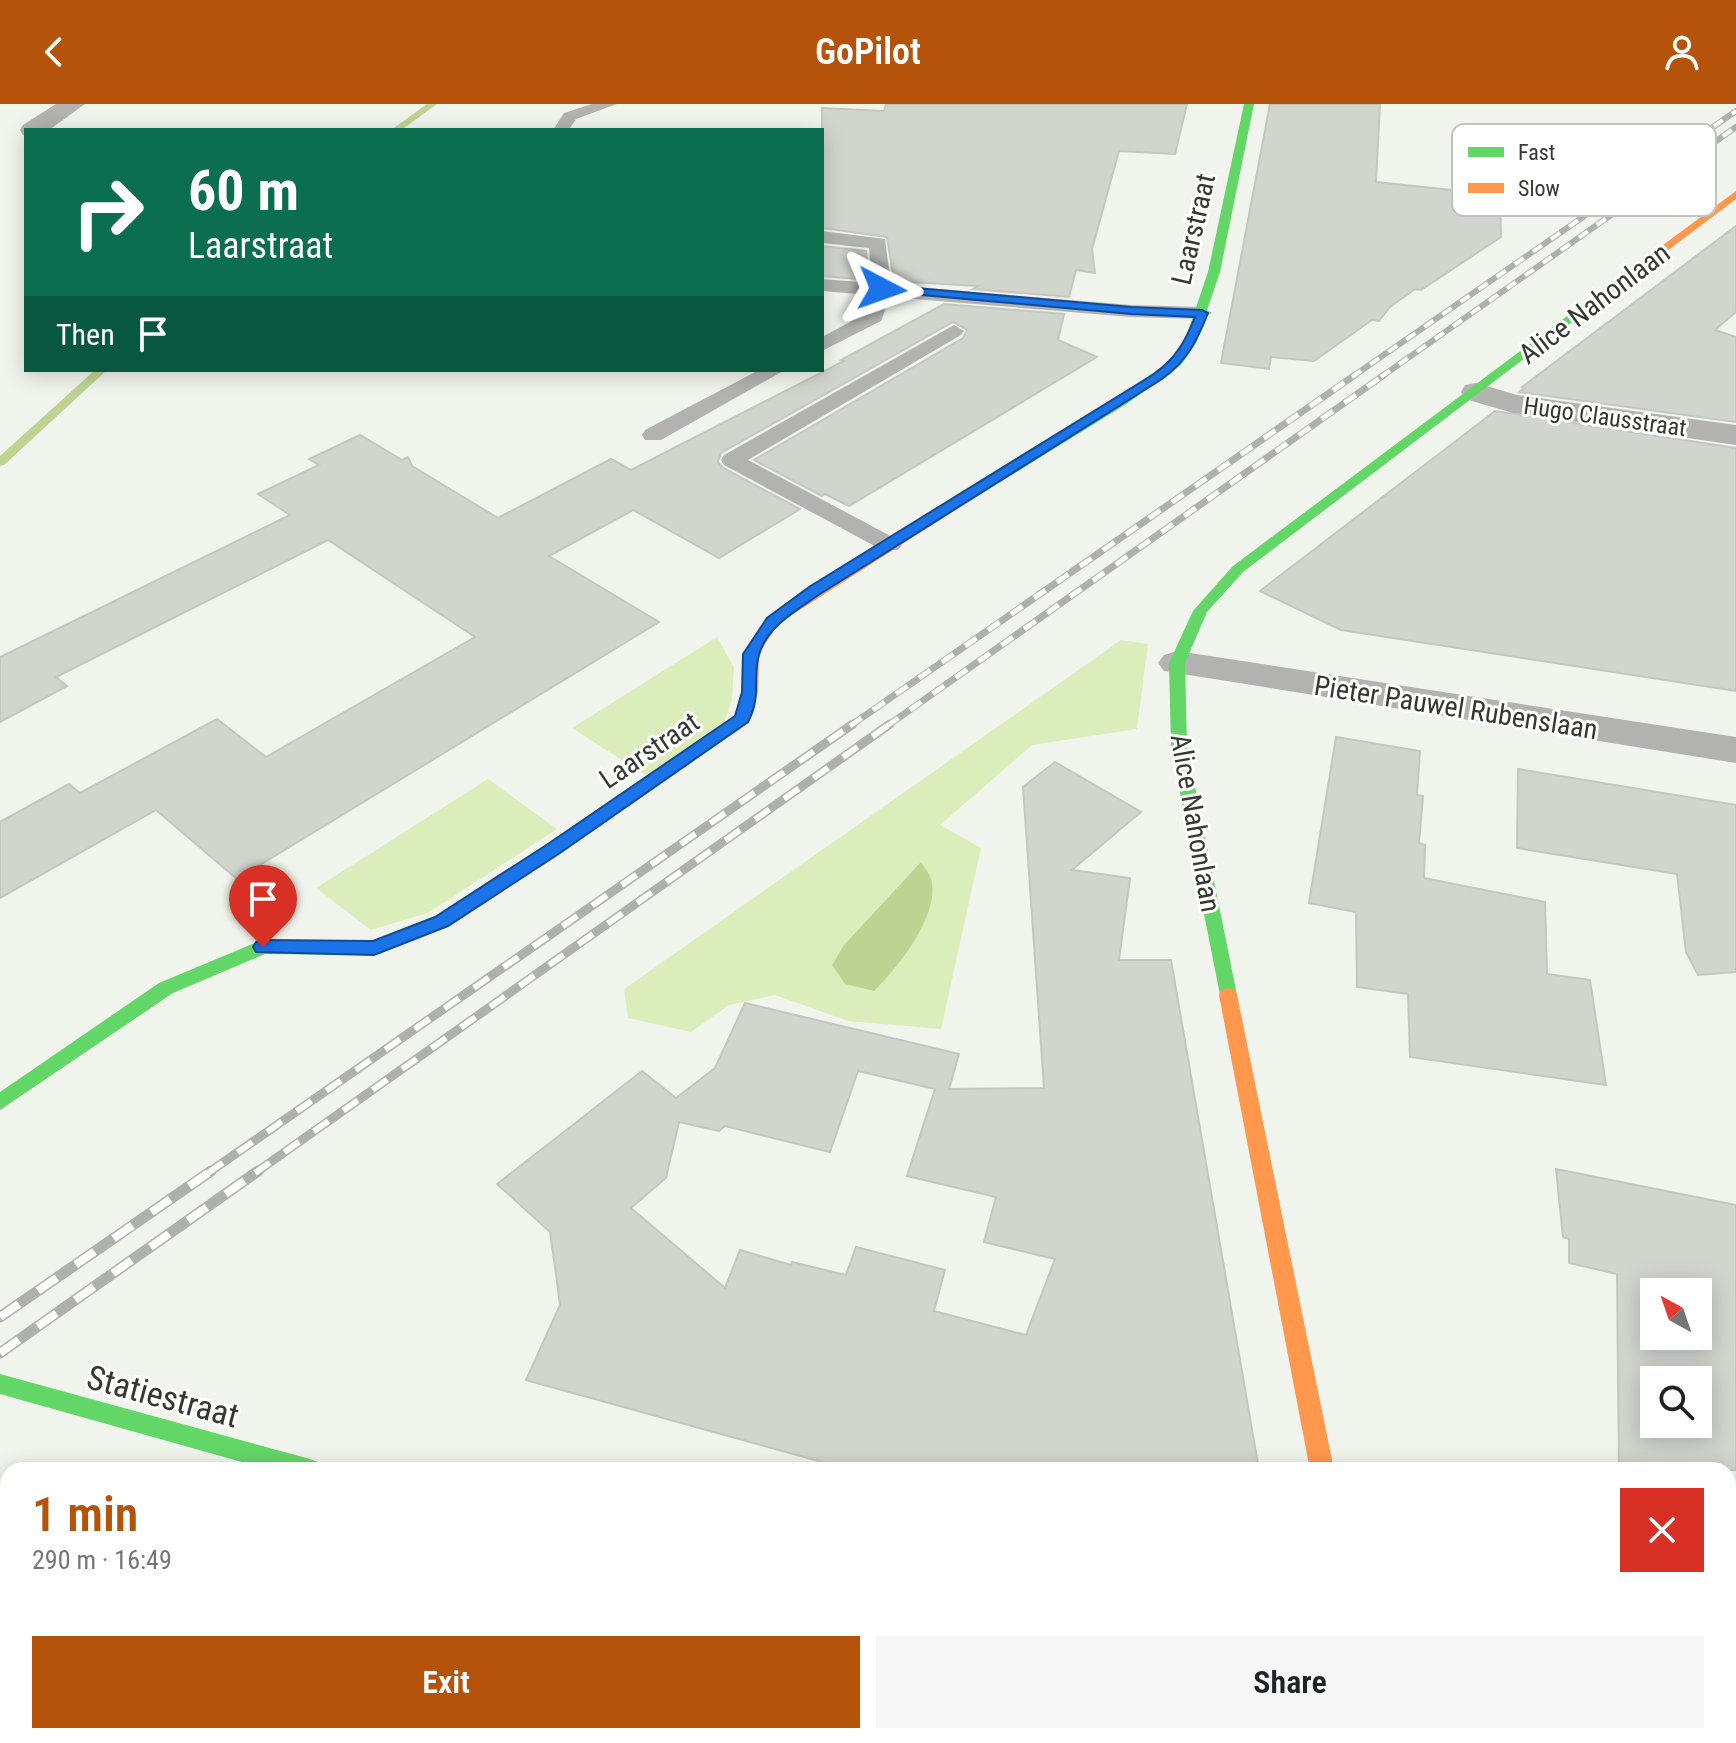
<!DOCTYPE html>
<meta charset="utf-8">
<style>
:root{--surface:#fff;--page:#f6f6f6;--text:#202124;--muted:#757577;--accent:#b45309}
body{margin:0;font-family:"Roboto Condensed",sans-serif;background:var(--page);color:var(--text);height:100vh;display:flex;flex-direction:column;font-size:30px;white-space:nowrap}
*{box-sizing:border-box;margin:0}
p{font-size:26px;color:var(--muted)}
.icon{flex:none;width:44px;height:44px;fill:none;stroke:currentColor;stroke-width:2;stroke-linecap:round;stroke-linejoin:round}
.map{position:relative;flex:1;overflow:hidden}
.details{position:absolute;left:0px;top:1358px;width:1736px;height:282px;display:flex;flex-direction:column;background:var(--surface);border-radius:24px 24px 0 0;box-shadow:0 4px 20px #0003}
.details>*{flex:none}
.banner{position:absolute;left:24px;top:24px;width:800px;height:244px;border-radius:0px;box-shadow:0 4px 20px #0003;background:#0b6e4f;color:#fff;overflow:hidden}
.needle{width:52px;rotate:320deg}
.fabs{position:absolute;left:1640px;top:1174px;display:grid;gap:16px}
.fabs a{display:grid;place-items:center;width:72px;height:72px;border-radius:0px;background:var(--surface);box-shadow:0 4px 20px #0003;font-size:40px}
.pin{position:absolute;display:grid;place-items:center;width:68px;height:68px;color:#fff;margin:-82px -34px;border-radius:50% 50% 50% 0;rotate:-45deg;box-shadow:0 0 8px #0007}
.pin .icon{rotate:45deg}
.me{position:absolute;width:88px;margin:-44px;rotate:94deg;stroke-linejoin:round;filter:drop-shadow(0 0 6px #0008)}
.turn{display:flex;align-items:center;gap:28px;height:168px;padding:0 32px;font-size:36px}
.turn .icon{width:104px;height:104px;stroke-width:2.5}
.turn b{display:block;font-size:56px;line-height:68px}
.then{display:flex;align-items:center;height:76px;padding:0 32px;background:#0003;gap:16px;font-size:30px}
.round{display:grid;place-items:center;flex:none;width:84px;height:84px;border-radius:0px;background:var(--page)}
.overview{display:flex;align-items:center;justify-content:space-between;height:136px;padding:0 32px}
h1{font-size:48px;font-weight:600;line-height:60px;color:var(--accent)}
.action{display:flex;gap:16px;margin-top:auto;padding:16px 32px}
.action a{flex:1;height:92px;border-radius:0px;background:var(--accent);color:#fff;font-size:32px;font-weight:600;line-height:92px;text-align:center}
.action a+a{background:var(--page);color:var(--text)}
header{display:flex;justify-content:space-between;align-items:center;height:104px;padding:0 32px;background:var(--accent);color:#fff;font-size:36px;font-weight:600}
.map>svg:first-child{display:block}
</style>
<header><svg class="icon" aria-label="back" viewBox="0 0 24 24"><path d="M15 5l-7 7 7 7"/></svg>GoPilot<svg class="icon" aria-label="person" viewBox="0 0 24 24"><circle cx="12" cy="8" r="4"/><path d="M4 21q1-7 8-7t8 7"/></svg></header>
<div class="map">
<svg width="1736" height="1639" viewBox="0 0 1736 1639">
<rect width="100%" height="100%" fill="#f1f4ec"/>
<g fill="#dcedbc">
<path d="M717,533L734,563L732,596L724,619L647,672L572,624Z"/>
<path d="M1121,536L1148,540L1137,625L1032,641L940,721L981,744L941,925L848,917L775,891L729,901L691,928L628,914L624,885Z"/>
<path d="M488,675L557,725L428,809L371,826L316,784Z"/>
</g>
<path fill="#bed391" d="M921,758C925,765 932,772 932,780C937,814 898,864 874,887L845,880L832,861L844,841Z"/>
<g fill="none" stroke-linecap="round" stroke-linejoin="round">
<g fill="#bed391" fill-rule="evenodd">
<path d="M427,0H437L401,26H391Z"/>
<path d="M95,266H107L4,361L0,362V352Z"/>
</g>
</g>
<g fill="#d2d4ce" stroke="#c4c6c0" stroke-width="2" fill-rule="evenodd">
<path d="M886,0H1187L1175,50L1119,47L1092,145L1095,169L1076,166L1069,193L973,185L978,182L894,177L887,133L822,124V4L884,7Z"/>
<path d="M1270,0H1380L1376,78L1500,91L1501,133L1421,186L1415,185L1390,203L1379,217L1372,216L1314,257L1271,253L1269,265L1221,259Z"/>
<path d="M1736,122V208L1715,226L1736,233V318L1519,288L1524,284L1522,283Z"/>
<path d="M822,142L866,147L869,176L822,172Z"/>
<path d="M944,200L1064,210L1058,236L1097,253L849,402L825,390L822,392L754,356L963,234L967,226L953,218L721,349L718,358L723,364L800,405L719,454L633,406L549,452L659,518L237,775L156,706L0,794V718L69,680L80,689L217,615L266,653L475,533L328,436L56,573L67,582L0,618V553L290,411L258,390L319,361L309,355L360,331L402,356L408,353L412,362L498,414L611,355L631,366L844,257L841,256Z"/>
<path d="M1495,307L1736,344V587L1341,526L1260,487Z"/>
<path d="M1336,633L1420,647L1417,691L1423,692L1419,739L1425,741L1424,774L1545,798L1547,870L1590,876L1606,981L1410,953L1408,890L1357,883L1356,808L1309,799Z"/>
<path d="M1055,658L1141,708L1072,766L1130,774L1119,856H1171L1259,1366H851L526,1276L560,1201L555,1163L550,1128L497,1080L642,967L676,994L715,964L745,899L959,950L949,985L1044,984L1023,683ZM858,967L935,985L907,1072L996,1093L984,1138L1055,1155L1026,1231L934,1207L945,1166L856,1143L846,1171L792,1158L791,1161L740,1146L725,1184L631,1104L666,1074L679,1018L719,1027L725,1022L830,1048Z"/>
<path d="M1518,665L1736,701V868L1698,871L1686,848L1677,770L1517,744Z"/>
<path d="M1556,1065L1736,1101V1366H1619L1617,1170L1569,1159V1135L1563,1133ZM1654,1188H1698V1232H1654ZM1654,1276H1698V1320H1654Z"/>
</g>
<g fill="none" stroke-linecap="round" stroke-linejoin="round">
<g fill="#b2b3b0" fill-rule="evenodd">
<path d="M592,0H617L576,15L569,26H553L564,9Z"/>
<path d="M822,127L885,135L891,181L1131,201L1202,203L1212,209L1202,215L1131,213L890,193L881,217L822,247V233L865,210L871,191L822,187V175L872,179L869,144L822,139Z"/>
<path d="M954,221L964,227L961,231L748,356L898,436L902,441L898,446H882L724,361L721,356L724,351Z"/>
<path d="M759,266H785L661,336H645L642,331L645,326Z"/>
</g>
<g fill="#b2b3b0" fill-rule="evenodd">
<path d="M56,0H85L49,26H26V32L23,31L20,26L23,21Z"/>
<path d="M1476,279L1517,291L1736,321V341L1513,309L1465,295L1461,288L1465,281Z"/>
<path d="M1177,547L1736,633V659L1164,567L1158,559L1164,551Z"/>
<path d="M1342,1632H1406L1409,1639H1345Z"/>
</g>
<g fill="#63d668" fill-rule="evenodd">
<path d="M1244,0H1254L1220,168L1196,239L1181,261L1125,301L971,396H961V390L1115,295L1173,255L1184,239L1208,168Z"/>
<path d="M1590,195L1600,197L1243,468L1207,508L1185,559L1187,643L1237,891L1235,896H1221L1171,643L1169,559L1193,507L1233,462Z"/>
<path d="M661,665L669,671L667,675L448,822L374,851L265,850L173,889L0,1006V988L159,879L257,838L373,837L436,812Z"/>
<path d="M0,1270L310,1355L318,1358L322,1366H270L0,1290Z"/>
</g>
<g fill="#ff974d" fill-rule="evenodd">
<path d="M1736,87V95L1598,199H1590V195Z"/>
<path d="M966,389L973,393L971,396L778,520L759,550L758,588L749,618L667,675H655L653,671L655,667L736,611L742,588L743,550L767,514Z"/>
<path d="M1228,884L1235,886L1237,891L1334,1366H1310L1219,891L1221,886Z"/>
<path d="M1205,1632H1252L1255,1639H1208Z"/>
</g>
<g stroke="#aeb0ab" stroke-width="6">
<g id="rail-far3">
<path d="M1352,273L1736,7"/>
<path d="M1381,273L1736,23"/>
</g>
</g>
<g stroke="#aeb0ab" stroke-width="7">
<g id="rail-far2">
<path d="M850,622L1355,271"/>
<path d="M887,622L1384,271"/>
</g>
</g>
<g stroke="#aeb0ab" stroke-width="9">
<g id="rail-far1">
<path d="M208,1069L853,620"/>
<path d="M255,1069L890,620"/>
</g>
</g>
<g stroke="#aeb0ab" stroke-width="11">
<g id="rail">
<path d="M0,1213L211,1067"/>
<path d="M0,1249L258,1067"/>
</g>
</g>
<use href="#rail-far3" stroke="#fff" stroke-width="4" stroke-dasharray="11" stroke-linecap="butt"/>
<use href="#rail-far2" stroke="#fff" stroke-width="5" stroke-dasharray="14" stroke-linecap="butt"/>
<use href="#rail-far1" stroke="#fff" stroke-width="6" stroke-dasharray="18" stroke-linecap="butt"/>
<use href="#rail" stroke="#fff" stroke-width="8" stroke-dasharray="23" stroke-linecap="butt"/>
</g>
<path fill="#1a73e8" stroke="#114b97" stroke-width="2" d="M882,181L1131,203L1202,206L1208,209C1197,237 1187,257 1162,275L820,490C798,505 766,523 759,551C752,574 762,592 748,618L560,749L448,822L374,851L256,848L253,843L256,838L263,836L373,837L435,813L548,740L735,612L742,588L743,550L767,514L809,483L1154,270C1176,254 1185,238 1195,213L1131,210L878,187V182Z"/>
<g text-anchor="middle" stroke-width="6" stroke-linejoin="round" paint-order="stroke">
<g font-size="24" fill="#353731" stroke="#fff">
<text transform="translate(1605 313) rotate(8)" y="8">Hugo Clausstraat</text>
</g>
<g font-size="28" fill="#353731" stroke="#fff">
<text transform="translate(1193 125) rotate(-77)" y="10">Laarstraat</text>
<text transform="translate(1594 199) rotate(-37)" y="10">Alice Nahonlaan</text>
<text transform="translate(1456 603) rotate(9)" y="10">Pieter Pauwel Rubenslaan</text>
<text transform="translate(649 646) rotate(-34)" y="10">Laarstraat</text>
<text transform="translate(1196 719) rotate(80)" y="10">Alice Nahonlaan</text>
</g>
<g font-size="34" fill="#353731" stroke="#fff">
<text transform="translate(163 1292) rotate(15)" y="12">Statiestraat</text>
</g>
</g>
<rect x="1452" y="20" width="264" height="92" rx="12" fill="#fff" stroke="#c2c3c1" stroke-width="2"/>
<rect x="1468" y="43" width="36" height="10" fill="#63d668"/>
<rect x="1468" y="79" width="36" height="10" fill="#ff974d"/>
<g font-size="22" fill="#353731">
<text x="1518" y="56">Fast</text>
<text x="1518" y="92">Slow</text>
</g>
</svg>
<div class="fabs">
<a><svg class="needle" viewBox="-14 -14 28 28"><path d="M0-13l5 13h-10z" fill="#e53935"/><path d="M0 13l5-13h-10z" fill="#757577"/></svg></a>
<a><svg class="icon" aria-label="search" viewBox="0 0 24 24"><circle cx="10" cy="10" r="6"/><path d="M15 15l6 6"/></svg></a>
</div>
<div class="pin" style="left:263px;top:843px;background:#d93025"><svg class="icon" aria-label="arrive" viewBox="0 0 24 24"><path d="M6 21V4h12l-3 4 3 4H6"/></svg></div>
<svg class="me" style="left:882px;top:185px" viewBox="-20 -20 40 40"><path d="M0-17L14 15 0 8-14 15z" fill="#1a73e8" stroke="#fff" stroke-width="4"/></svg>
<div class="banner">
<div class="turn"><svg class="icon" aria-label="right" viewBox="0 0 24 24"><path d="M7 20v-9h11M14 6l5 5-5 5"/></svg><div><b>60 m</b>Laarstraat</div></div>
<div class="then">Then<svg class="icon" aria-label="arrive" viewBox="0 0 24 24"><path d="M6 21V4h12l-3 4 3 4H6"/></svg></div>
</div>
<section class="details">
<div class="overview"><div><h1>1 min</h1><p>290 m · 16:49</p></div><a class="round" style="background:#d93025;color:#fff"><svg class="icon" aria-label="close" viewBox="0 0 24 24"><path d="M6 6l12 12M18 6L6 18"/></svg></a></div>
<div class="action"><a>Exit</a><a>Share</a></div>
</section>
</div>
